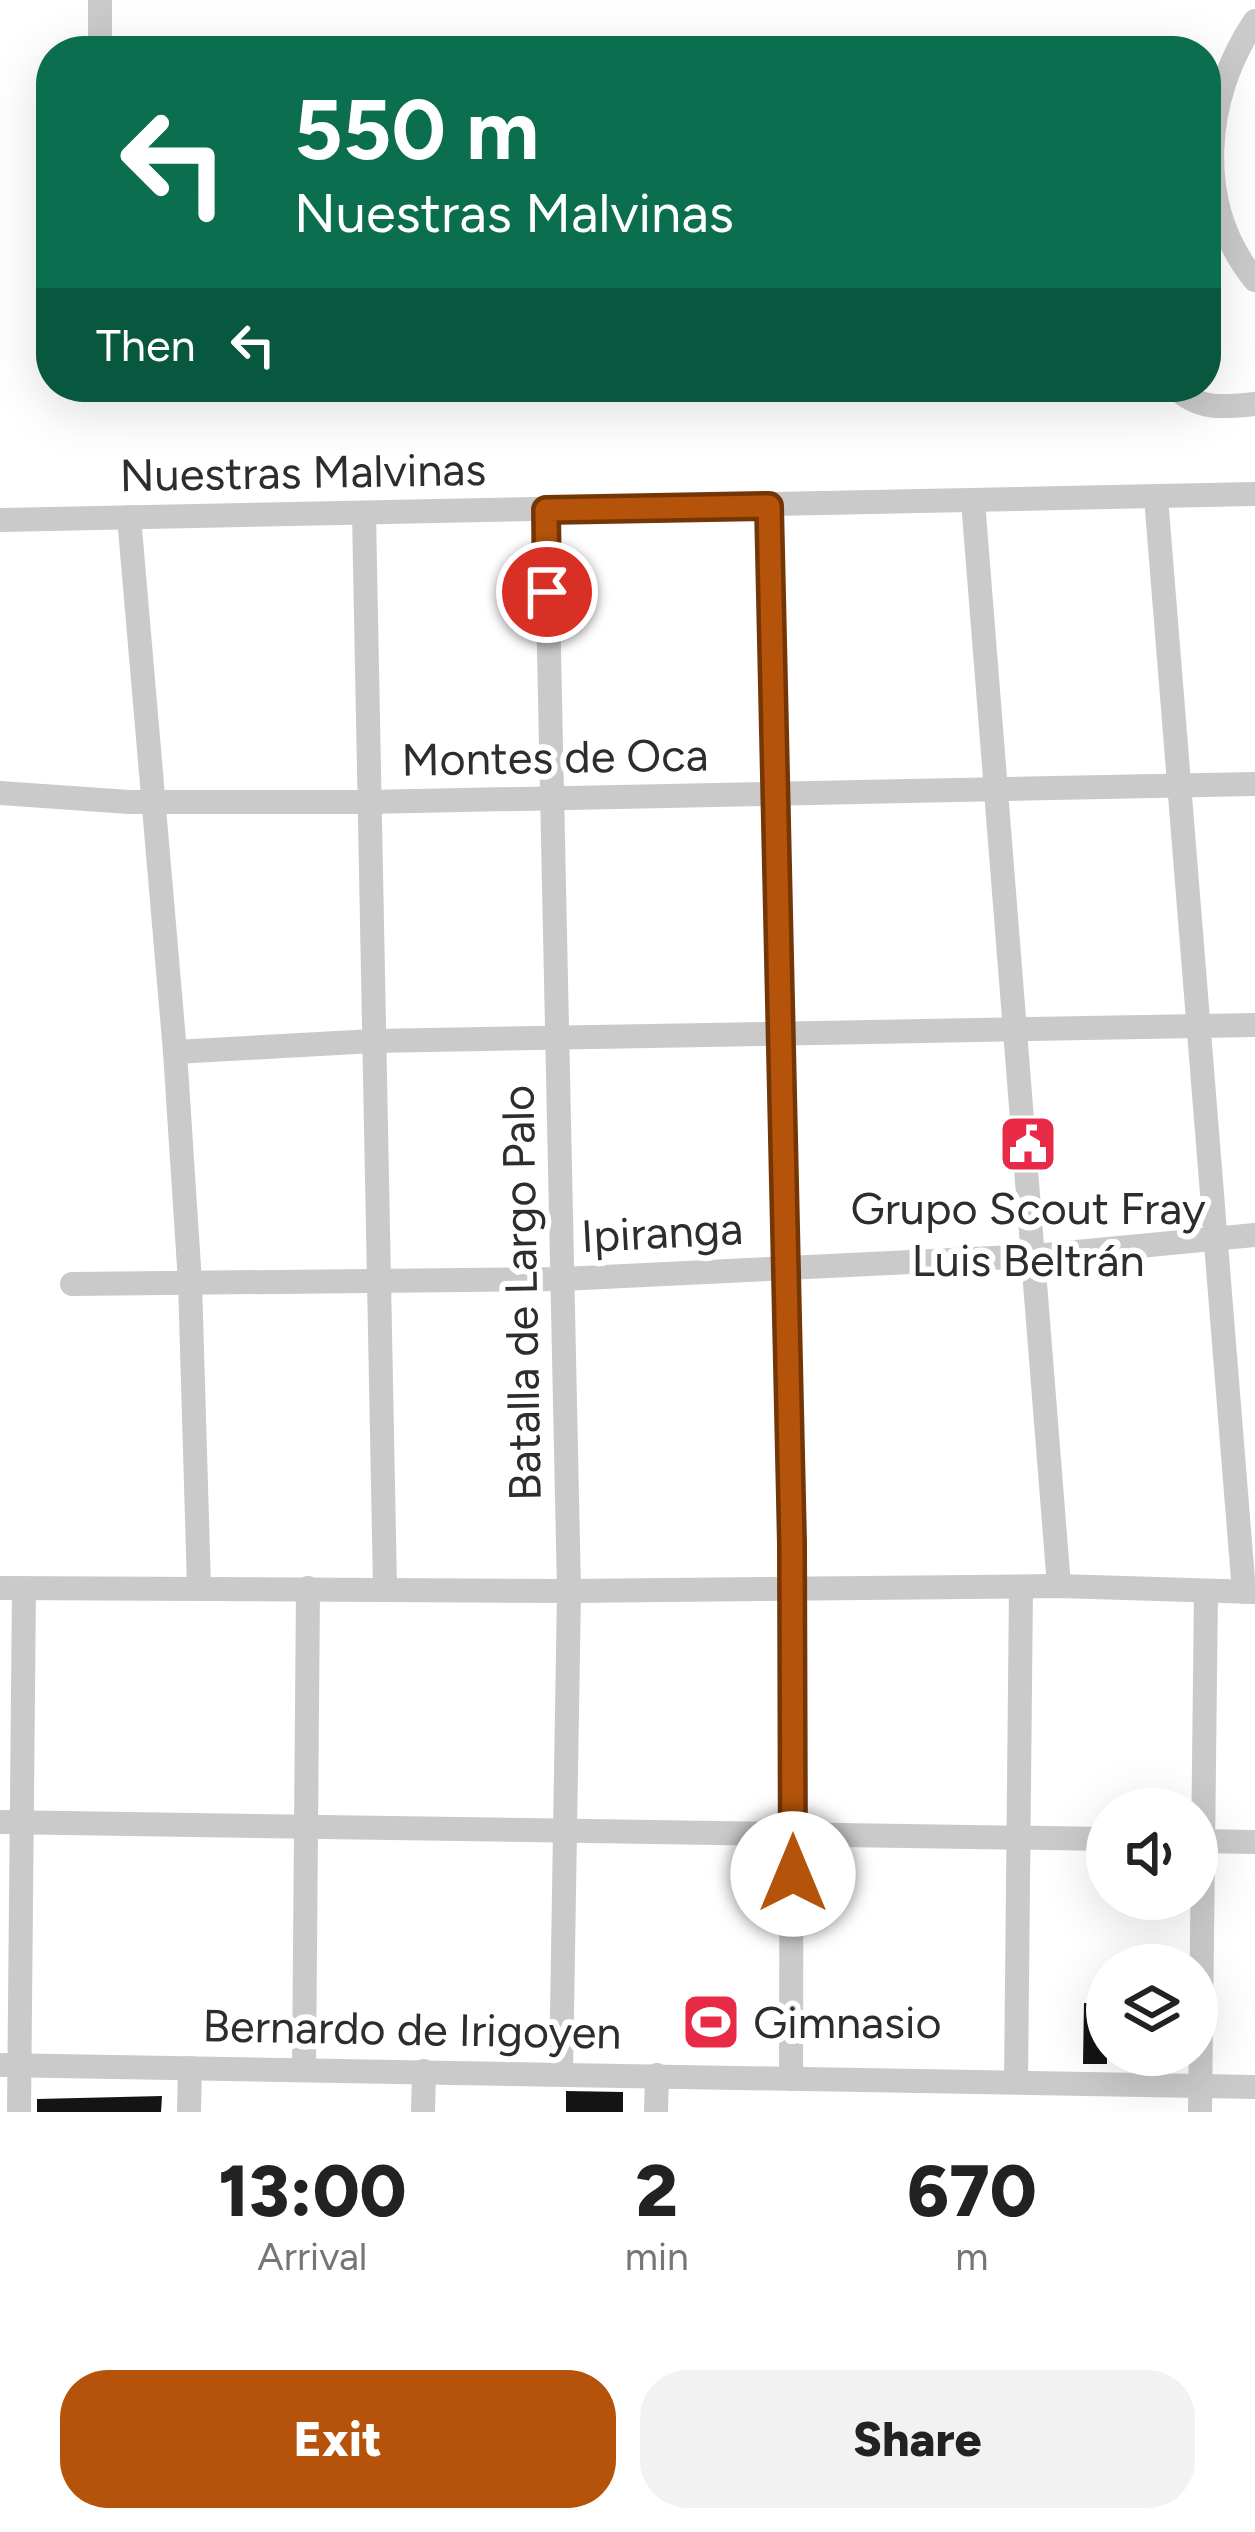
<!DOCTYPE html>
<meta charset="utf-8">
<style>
:root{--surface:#fff;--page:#f2f2f2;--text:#222;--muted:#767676;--accent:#b45309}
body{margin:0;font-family:Figtree,sans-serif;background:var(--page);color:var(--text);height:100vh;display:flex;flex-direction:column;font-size:45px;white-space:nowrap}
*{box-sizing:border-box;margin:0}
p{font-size:39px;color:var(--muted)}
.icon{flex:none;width:66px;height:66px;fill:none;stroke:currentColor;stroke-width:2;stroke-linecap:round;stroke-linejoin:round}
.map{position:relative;height:2112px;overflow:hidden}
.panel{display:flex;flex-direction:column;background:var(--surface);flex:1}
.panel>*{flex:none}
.banner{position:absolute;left:36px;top:36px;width:1185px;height:366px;border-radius:48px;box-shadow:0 12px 48px #0002;background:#0b6e4f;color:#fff;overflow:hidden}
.tools{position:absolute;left:1086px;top:1788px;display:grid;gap:24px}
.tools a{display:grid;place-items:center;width:132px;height:132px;border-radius:50%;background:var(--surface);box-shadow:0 12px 48px #0002;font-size:60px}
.pin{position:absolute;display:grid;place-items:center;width:102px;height:102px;color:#fff;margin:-51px;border:6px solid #fff;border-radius:50%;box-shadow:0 3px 12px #0007}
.me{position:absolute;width:132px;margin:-66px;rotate:0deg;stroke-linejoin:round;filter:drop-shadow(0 0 9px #0008)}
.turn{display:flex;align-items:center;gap:42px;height:252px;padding:0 60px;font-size:54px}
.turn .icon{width:156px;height:156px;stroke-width:2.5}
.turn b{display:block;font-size:84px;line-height:102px}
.then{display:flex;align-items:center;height:114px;padding:0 60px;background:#0003;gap:24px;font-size:45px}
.eta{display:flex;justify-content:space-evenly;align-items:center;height:204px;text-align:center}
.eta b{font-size:72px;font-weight:800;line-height:84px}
.button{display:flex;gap:24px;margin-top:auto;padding:24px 60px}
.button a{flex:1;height:138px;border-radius:48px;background:var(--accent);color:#fff;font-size:48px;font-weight:800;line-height:138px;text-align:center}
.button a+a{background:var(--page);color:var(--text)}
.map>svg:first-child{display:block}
</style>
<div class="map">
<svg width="1255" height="2112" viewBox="0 0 1255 2112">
<rect width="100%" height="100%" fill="#fff"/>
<g fill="#141414">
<path d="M699,1995H724V2049L699,2050Z"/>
<path d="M1084,2003H1107V2064H1083Z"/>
<path d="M566,2091L623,2092V2112H566Z"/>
<path d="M162,2096L161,2112H37V2099Z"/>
</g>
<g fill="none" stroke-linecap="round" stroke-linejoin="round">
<g stroke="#cacaca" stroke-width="24">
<path d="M100,0V51"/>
<path d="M1255,21C1203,97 1193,205 1255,280"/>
<path d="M1175,387C1199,411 1224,407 1255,404"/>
<path d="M1156,497L1244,1592"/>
<path d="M973,501L1059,1586"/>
<path d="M769,505L792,1590L791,2079"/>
<path d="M546,510L569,1591L561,2074"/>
<path d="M364,514L385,1587"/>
<path d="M129,517L175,1052L190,1282L199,1587"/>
<path d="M0,520L1255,494"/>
<path d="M0,793L129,802H368L1255,784"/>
<path d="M175,1052L373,1041L1255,1025"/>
<path d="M72,1284L562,1279L1035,1256L1255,1235"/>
<path d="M0,1588L569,1591L1059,1586L1255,1592"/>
<path d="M0,1822L1107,1839"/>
<path d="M1197,1841L1255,1842"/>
<path d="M0,2065L1255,2087"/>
<path d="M304,2070L308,1588"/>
<path d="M1016,2082L1021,1587"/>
<path d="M19,2112L24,1588"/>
<path d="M189,2112L190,2068"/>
<path d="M423,2112L424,2071"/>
<path d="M656,2112L657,2075"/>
<path d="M1200,2112L1206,1591"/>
</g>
</g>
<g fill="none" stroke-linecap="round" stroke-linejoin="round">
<g stroke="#753606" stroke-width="30">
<path id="route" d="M547,592L546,510L769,506L792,1544L793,1874"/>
</g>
<use href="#route" stroke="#b45309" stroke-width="21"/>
</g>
<defs>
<g id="civic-square" transform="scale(3)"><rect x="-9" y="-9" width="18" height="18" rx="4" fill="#e82a47" stroke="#fff"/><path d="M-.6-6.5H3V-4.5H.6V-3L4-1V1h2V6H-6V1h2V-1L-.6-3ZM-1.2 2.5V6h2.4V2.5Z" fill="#fff"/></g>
<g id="stadium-square" transform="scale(3)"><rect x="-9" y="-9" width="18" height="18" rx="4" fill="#e82a47" stroke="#fff"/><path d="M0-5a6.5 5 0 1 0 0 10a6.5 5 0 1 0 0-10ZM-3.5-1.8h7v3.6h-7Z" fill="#fff"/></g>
</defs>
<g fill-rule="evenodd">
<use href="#civic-square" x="1028" y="1144"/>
<use href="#stadium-square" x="711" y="2022"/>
</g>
<g text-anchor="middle" stroke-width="12" stroke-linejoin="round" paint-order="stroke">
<g font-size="45" fill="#2d2d2d" stroke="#fff">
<text transform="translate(303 472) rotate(-1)" y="16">Nuestras Malvinas</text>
<text transform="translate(555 757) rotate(-1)" y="16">Montes de Oca</text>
<text transform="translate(662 1232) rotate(-3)" y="16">Ipiranga</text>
<text transform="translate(521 1293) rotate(-91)" y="16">Batalla de Largo Palo</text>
<text transform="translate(412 2029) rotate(1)" y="16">Bernardo de Irigoyen</text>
</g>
<g font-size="45" fill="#2d2d2d" stroke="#fff">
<text x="1028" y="1224">Grupo Scout Fray<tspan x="1028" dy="52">Luis Beltrán</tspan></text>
<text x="753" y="2038" text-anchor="start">Gimnasio</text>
</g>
</g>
</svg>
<div class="tools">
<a><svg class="icon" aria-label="sound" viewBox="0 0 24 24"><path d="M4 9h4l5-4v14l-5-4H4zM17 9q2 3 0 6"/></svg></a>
<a><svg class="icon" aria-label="layers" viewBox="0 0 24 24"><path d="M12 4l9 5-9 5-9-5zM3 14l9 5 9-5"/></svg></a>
</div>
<div class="pin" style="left:547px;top:592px;background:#d93025"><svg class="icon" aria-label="arrive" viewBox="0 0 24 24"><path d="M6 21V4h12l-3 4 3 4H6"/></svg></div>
<svg class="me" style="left:793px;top:1874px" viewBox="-20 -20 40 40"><circle r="19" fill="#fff"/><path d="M0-13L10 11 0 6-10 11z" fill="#b45309"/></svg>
<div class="banner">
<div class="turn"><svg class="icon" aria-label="left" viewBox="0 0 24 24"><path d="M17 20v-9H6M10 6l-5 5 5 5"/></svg><div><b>550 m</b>Nuestras Malvinas</div></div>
<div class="then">Then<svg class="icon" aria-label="left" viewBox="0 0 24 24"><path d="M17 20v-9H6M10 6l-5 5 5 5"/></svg></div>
</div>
</div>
<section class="panel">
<div class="eta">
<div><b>13:00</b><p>Arrival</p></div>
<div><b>2</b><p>min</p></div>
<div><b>670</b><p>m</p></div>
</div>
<div class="button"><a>Exit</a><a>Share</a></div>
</section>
